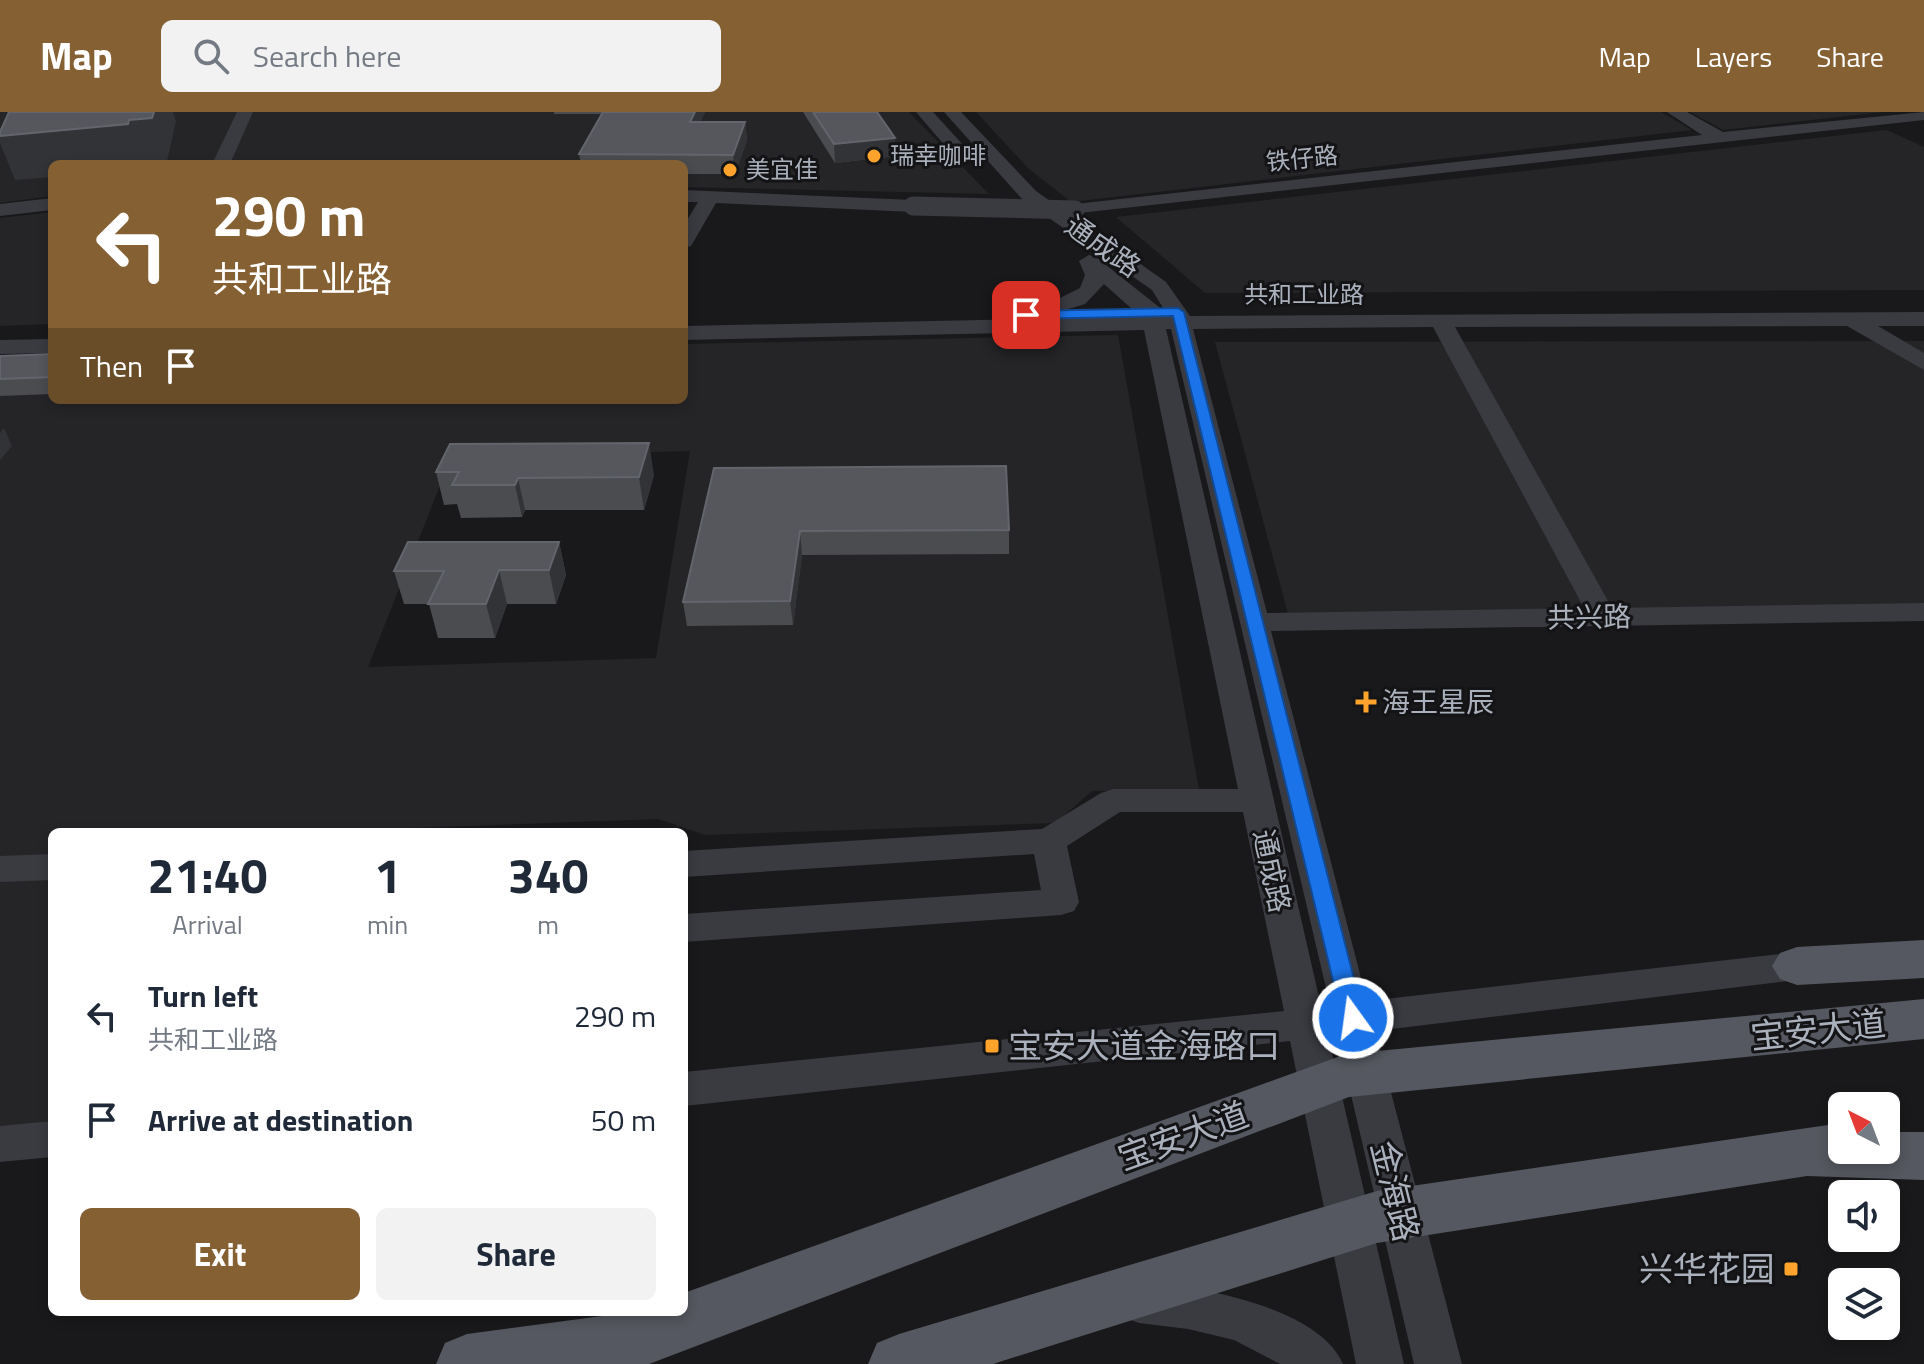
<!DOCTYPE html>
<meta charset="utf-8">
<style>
:root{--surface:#fff;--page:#f2f2f3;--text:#1f2937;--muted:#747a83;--accent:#846032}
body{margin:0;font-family:"Titillium Web","Noto Sans SC",sans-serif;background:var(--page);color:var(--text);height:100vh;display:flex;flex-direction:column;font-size:30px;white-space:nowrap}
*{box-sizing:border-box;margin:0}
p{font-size:26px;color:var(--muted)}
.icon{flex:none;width:44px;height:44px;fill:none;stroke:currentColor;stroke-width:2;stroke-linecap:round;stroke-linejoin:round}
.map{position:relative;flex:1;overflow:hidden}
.side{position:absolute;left:48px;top:716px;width:640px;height:488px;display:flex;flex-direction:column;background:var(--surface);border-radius:12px;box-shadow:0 4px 12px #0003}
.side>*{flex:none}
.banner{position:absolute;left:48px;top:48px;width:640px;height:244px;border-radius:12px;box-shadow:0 4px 12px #0003;background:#846032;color:#fff;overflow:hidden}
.needle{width:52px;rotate:318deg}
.fabs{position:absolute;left:1828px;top:980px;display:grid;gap:16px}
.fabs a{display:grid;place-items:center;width:72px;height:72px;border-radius:12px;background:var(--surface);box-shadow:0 4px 12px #0003;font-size:40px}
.pin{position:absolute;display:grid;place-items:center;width:68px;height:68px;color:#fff;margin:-34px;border-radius:16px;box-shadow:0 4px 12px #0006}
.me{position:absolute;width:88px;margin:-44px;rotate:346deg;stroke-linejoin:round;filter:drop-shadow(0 0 6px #0008)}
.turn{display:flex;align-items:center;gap:28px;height:168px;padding:0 32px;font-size:36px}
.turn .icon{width:104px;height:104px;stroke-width:2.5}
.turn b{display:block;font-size:56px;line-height:68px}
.then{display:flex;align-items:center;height:76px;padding:0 32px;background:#0003;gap:16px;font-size:30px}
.eta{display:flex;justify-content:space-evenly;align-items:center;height:136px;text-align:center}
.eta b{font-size:48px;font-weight:700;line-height:56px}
.primary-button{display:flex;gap:16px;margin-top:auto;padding:16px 32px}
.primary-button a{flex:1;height:92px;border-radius:12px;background:var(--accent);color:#fff;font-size:32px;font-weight:700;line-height:92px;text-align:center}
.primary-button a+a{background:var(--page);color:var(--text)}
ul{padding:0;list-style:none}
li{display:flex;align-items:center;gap:24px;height:104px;padding:0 32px}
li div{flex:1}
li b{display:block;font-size:30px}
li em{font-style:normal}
header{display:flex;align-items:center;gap:48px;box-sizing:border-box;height:112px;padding:0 40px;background:var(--accent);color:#fff}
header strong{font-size:38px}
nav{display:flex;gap:44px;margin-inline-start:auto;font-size:28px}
.search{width:560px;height:72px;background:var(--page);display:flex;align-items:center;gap:20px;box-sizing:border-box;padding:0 28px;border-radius:12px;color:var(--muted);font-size:30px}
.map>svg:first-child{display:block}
</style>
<header>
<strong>Map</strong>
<div class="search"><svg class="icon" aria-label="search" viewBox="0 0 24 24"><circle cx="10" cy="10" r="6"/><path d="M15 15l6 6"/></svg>Search here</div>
<nav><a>Map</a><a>Layers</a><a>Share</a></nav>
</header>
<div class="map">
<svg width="1924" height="1252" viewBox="0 0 1924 1252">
<rect width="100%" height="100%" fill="#19191b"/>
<g fill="#252528" fill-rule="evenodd">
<path d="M0,0H909L989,82L684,75V52H52V84L0,91Z"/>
<path d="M976,0H1661L1692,18L1071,90L1029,57Z"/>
<path d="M1690,0H1883L1723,18Z"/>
<path d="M1887,18L1924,35V178L1205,181L1116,105Z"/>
<path d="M52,100V212L0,214V106Z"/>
<path d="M1118,223L1199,678L1092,679L1056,711L705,723L658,707L301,720H52V1016L0,1020V247L52,246V288H684V232ZM690,339L656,546L368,555L451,346Z"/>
<path d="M1924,229V500L1290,509L1215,230Z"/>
</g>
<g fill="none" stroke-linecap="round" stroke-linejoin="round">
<g fill="#393b41" fill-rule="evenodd">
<path d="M237,0H253L230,52H212Z"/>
<path d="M916,0H933L965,35V43H953Z"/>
<path d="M944,0H961L1036,79L1067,101L1068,94L1075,92L1702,23L1667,0H1687L1723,20L1924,0V8L1070,102L1166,170L1190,204L1924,200V214H1878L1924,241V258L1847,214L1455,215L1612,496L1924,491V509L1271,519L1367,889L1797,840L1831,846L1837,856L1831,866L1818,870L1797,868L1375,919L1462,1252H1414L1337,923L1328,924L1404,1252H1356L1290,929L684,994V960L1284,899L1243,700H1120L1067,734L1079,790L1074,799L1061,803L684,830V802L1041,778L1034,742L684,765V739L1042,717L1101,681L1113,677H1238L1144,218L684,228V214L1025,207L1019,202L1022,197L1058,187L1080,176L1085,163L1079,149L1089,143L1096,145L1159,195L1163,204H1168L1152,178L1022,87ZM1104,172L1141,205L1036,207L1085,192ZM1433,215L1584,496L1267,501L1193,217ZM1166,217H1171L1330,893L1321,894Z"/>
<path d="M684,78L913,88L923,94L913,100L716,91L691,134L684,136V113L698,90H684Z"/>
<path d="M52,86V98L0,104V92Z"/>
<path d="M52,227V241L0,242V228Z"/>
<path d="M52,742V768L0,770V744Z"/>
<path d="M52,1009V1045L0,1050V1014Z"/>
<path d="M1139,1169C1196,1174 1318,1194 1343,1252H1280L1234,1228L1188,1217L1139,1211L1123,1205L1116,1190L1123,1175Z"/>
</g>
<g fill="#555860" fill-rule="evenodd">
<path d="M1924,828V866L1797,873L1780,867L1772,854L1780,841L1797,835Z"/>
<path d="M1924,887V927L1349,985L649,1252H436L445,1231L467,1222L632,1200H684V1181L1346,942Z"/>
<path d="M1842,1011V1038H1886V1020H1924V1068L1807,1064L1377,1131L993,1252H868L877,1231L899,1222L1377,1079Z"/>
</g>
<path stroke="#393b41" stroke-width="19" d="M913,94L1075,98"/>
</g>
<g fill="#4a4c50">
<path d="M554,0H705L700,10H745L747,28L735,62H684V52H581L579,42L602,2H554Z"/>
<path d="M803,0H877L896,44L835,51Z"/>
<path d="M52,242V282L0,284V244Z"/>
<path d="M714,356L1009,418V442L802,443L793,513L687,514L683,490Z"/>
<path d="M436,360L654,363L644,398H525L522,405L461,406L457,392L444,393Z"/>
<path d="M559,430L566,463L556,492H507L495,526H438L429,492H404L394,459Z"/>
</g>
<g fill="#323336">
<path d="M154,0H173L176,9L167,49L144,51V52H52V65L15,68L0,31V24L129,8Z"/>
<path d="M695,0H705L693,28L690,10Z"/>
<path d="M745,10L747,28L735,62L733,43Z"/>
<path d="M895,26L896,44L835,51L834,32Z"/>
<path d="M4,316L12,334L0,348V321Z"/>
<path d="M649,331L654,363L644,398L639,365Z"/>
<path d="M518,366L525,398L522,405L515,373Z"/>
<path d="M800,419L802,443L793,513L790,489Z"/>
<path d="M559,430L566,463L556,492L549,458Z"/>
<path d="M499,458L507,492L495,526L486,492Z"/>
</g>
<g fill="#55575c" stroke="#62656b" stroke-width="2">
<path d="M9,0H154L152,6L129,8L128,12L0,24V20Z"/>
<path d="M603,0H695L690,10H745L733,43L579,42Z"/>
<path d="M813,0H877L895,26L834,32Z"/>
<path d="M52,242V265L0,267V244Z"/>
<path d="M649,331L639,365L518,366L515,373H452L459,360H436L450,332Z"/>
<path d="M1006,354L1009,418L800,419L790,489L683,490L714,356Z"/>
<path d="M408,430H559L549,458H499L486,492H428L444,459H394Z"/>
</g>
<path fill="#1a73e8" stroke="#114b97" stroke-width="2" d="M1178,196L1184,200L1364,906L1360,912H1345L1342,906L1173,204L1026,207L1020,203L1026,199Z"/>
<g fill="#ffa32d" stroke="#141416" stroke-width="3">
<circle cx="874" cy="44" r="8"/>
<circle cx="730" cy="58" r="8"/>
<path d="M1362 578h8v8h8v8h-8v8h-8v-8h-8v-8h8z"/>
<rect x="984" y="926" width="16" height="16" rx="4"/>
<rect x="1783" y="1149" width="16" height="16" rx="4"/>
</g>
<g text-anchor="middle" stroke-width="6" stroke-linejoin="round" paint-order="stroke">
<g font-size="24" fill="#aab1bc" stroke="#141416" text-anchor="start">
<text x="890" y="52">瑞幸咖啡</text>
<text x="746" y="66">美宜佳</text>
</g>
<g font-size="24" fill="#aab1bc" stroke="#141416">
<text transform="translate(1302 47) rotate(-6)" y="8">铁仔路</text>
<text x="1304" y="191">共和工业路</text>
</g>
<g font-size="28" fill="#aab1bc" stroke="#141416">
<text transform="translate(1103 134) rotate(35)" y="10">通成路</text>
<text transform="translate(1589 505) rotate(-1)" y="10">共兴路</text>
<text transform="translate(1272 759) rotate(78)" y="10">通成路</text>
</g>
<g font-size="28" fill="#aab1bc" stroke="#141416" text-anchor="start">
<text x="1382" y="600">海王星辰</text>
</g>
<g font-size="34" fill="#aab1bc" stroke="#141416">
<text transform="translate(1818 918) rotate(-6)" y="12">宝安大道</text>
<text transform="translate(1183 1024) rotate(-20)" y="12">宝安大道</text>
<text transform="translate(1395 1079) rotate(76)" y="12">金海路</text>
</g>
<g font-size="34" fill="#aab1bc" stroke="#141416" text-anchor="start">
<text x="1008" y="946">宝安大道金海路口</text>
<text x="1775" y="1169" text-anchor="end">兴华花园</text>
</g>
</g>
</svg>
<div class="fabs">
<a><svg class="needle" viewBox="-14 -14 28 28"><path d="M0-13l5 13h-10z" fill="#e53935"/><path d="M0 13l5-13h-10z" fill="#747a83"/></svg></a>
<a><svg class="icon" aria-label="sound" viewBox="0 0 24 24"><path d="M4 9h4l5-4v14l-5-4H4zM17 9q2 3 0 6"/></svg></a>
<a><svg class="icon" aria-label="layers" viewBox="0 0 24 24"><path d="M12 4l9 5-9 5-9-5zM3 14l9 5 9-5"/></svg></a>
</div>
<div class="pin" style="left:1026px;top:203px;background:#d93025"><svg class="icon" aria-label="arrive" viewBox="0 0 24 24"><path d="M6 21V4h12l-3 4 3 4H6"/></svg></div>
<svg class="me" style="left:1353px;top:906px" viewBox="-20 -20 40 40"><circle r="17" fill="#1a73e8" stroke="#fff" stroke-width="3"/><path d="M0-11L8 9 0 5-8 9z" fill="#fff"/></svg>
<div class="banner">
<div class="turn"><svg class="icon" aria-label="left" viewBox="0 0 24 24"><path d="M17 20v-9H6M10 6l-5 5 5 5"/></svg><div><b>290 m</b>共和工业路</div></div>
<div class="then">Then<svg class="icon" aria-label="arrive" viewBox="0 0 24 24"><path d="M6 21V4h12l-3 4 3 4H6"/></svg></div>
</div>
<section class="side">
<div class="eta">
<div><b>21:40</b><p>Arrival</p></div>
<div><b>1</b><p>min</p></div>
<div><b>340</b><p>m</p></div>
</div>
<ul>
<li><svg class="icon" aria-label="left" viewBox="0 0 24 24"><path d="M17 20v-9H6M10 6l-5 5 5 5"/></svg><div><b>Turn left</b><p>共和工业路</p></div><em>290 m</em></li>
<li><svg class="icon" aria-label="arrive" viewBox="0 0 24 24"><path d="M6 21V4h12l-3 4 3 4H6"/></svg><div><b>Arrive at destination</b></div><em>50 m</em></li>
</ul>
<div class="primary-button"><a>Exit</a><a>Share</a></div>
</section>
</div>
